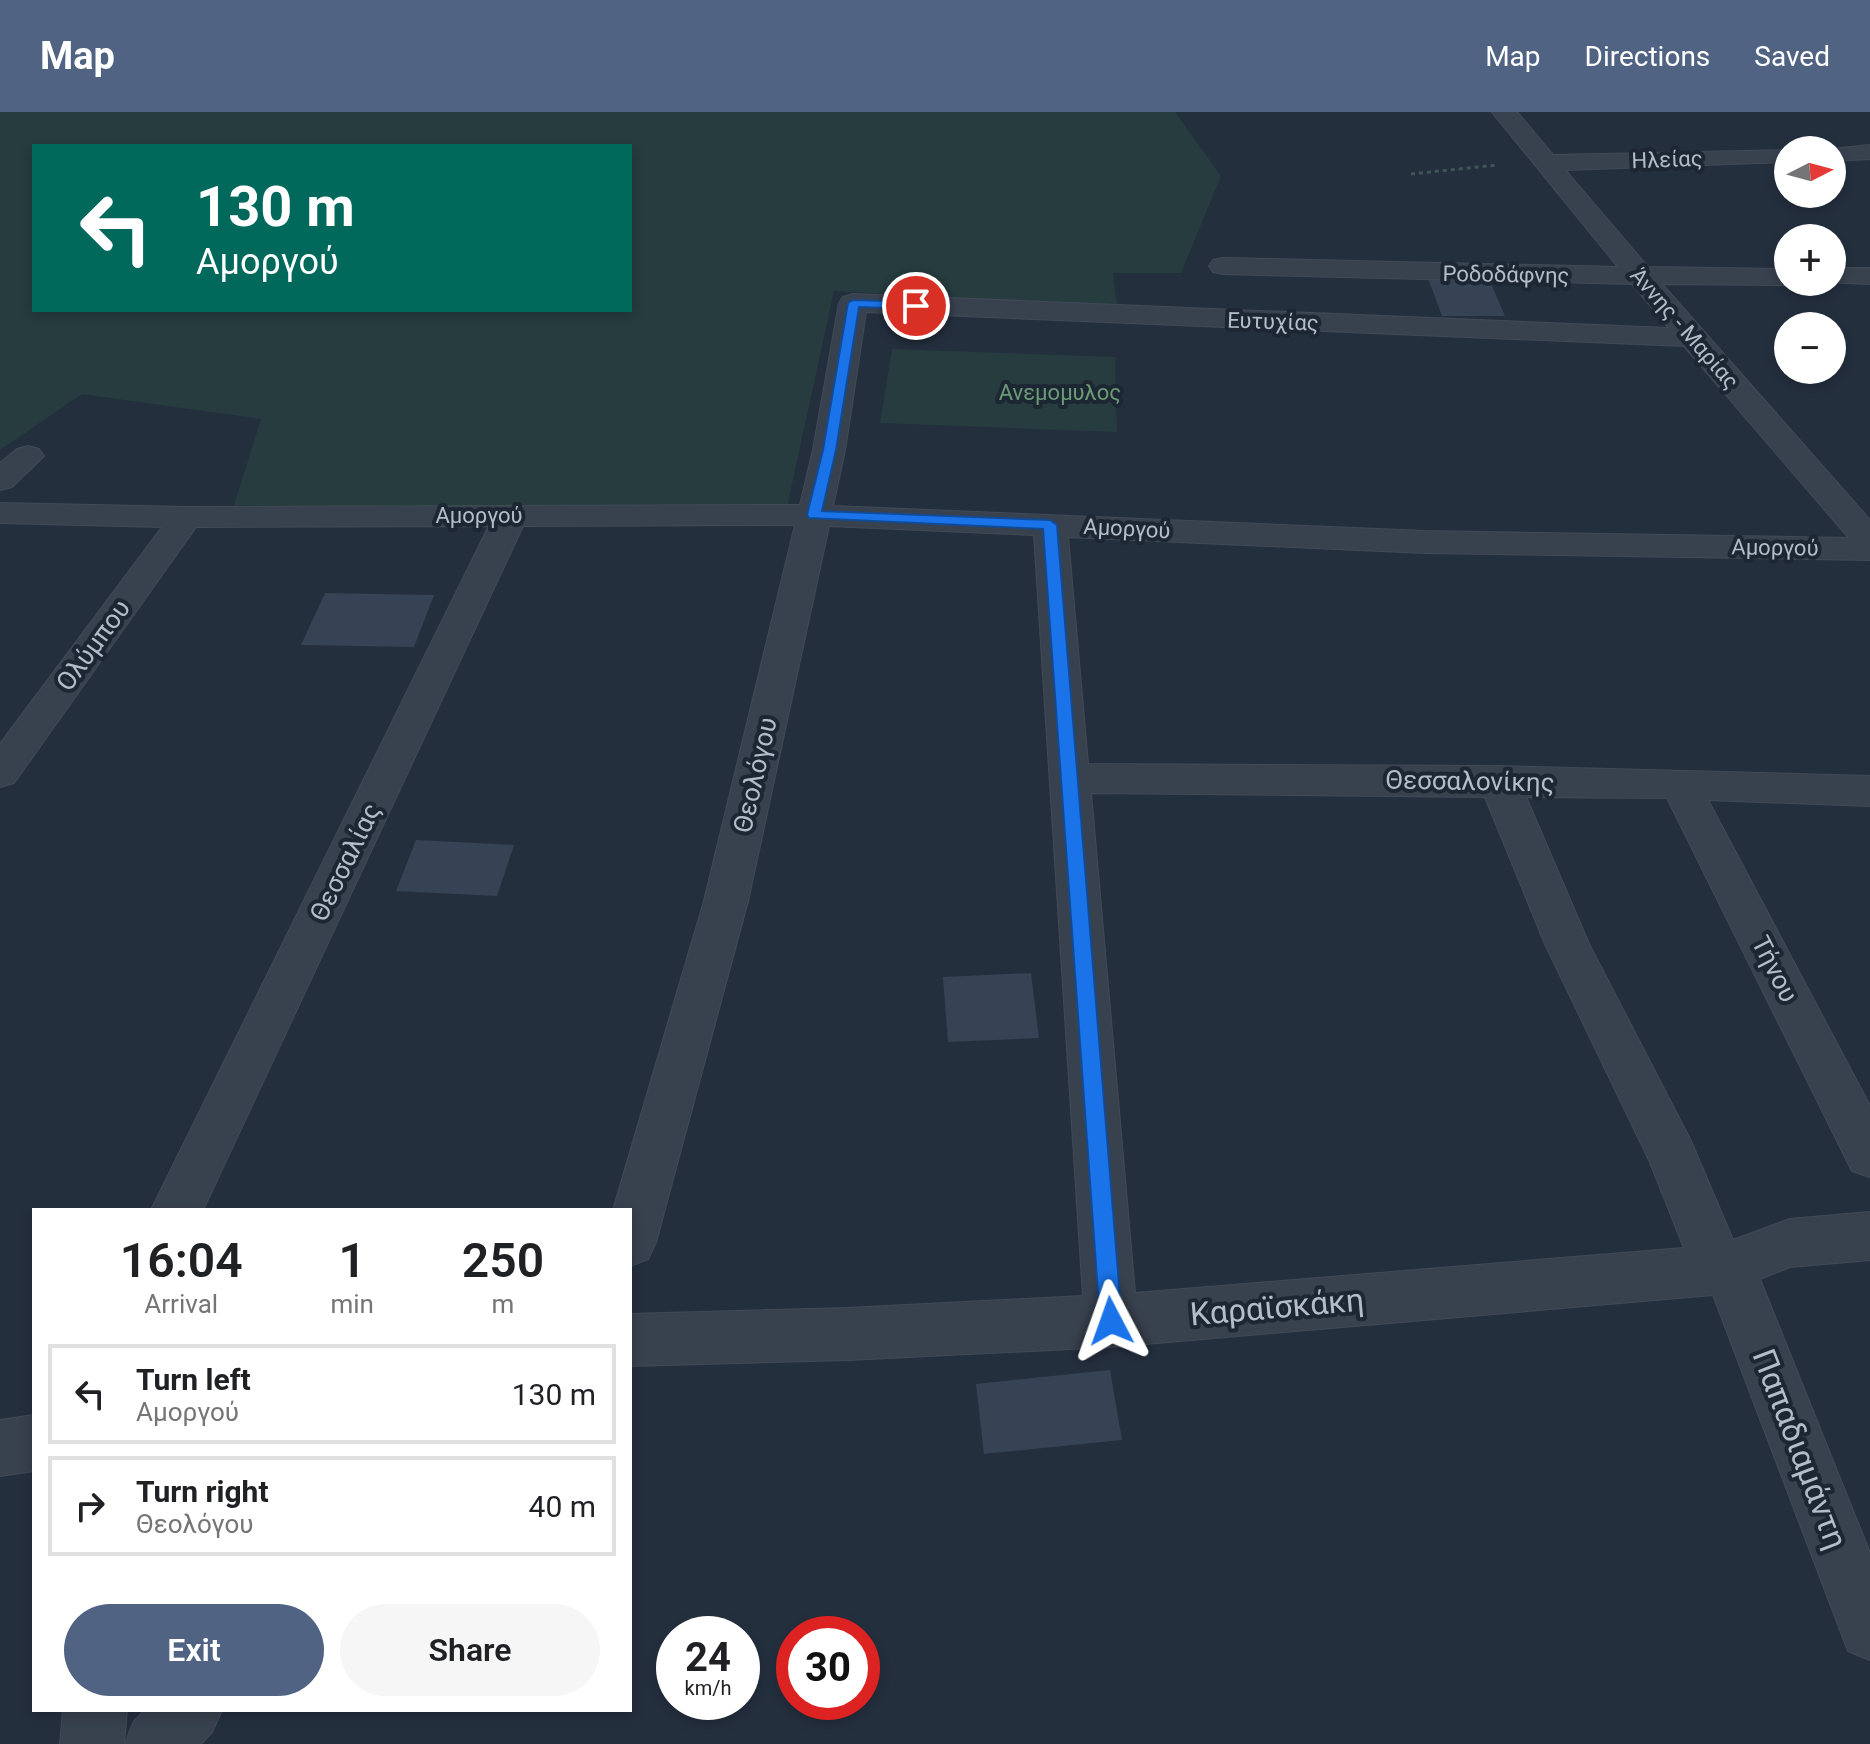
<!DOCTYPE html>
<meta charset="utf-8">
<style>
:root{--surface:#fff;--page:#f6f6f6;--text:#202124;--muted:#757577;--line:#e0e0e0;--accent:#506383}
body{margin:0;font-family:Roboto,sans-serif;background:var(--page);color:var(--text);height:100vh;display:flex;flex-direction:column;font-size:30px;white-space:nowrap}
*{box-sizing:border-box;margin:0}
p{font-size:26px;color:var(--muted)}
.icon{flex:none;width:44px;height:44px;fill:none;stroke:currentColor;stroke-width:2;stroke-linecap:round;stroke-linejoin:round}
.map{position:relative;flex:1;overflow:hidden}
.details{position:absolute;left:32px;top:1096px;width:600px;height:504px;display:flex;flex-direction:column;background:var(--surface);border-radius:0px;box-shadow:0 4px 12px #0003}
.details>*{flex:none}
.hud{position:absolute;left:32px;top:32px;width:600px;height:168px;border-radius:0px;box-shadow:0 4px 12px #0003;background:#00695c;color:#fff;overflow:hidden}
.needle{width:52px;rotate:84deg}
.buttons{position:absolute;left:1774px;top:24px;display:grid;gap:16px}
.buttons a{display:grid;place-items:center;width:72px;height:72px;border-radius:50%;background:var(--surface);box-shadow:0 4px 12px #0003;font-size:40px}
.speed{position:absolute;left:656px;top:1504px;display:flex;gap:16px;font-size:40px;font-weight:700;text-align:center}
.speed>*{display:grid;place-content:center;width:104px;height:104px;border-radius:50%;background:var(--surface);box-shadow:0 4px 12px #0003;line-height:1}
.speed small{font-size:20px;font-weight:400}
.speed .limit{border:12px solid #d22;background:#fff;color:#111}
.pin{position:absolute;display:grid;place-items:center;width:68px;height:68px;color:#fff;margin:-34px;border:4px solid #fff;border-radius:50%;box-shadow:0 2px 8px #0007}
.me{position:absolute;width:88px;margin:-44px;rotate:356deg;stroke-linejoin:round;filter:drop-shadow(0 0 6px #0008)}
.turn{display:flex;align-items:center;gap:28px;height:168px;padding:0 32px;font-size:36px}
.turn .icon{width:104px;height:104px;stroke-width:2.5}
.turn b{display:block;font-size:56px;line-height:68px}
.eta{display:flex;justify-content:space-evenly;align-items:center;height:136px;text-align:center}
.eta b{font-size:48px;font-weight:600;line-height:56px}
.primary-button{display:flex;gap:16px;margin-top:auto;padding:16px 32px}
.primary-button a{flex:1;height:92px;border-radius:48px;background:var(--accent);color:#fff;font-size:32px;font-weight:600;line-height:92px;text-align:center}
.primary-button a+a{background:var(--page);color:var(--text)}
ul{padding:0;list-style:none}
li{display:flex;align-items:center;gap:24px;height:100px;margin:0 16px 12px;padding:0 16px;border:4px solid var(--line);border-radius:0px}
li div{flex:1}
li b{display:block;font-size:30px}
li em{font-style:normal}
header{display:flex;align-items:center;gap:48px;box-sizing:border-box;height:112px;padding:0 40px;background:var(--accent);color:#fff}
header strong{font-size:38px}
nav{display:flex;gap:44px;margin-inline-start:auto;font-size:28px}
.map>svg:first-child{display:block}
</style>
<header>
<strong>Map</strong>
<nav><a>Map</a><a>Directions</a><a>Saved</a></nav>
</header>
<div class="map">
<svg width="1870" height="1632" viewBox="0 0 1870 1632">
<rect width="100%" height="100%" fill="#242f3e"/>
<g fill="#263c3f" fill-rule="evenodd">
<path d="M0,0H1175L1221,64L1181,161H1113L1117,194L834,179L786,400L234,393L261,307L82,282L0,338ZM34,34H630V198H34Z"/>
<path d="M892,237L1115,245L1117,320L880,311Z"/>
</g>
<g fill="#364354">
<path d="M1428,166L1489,167L1505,204H1442Z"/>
<path d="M325,481L434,483L414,535L301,533Z"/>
<path d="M416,728L514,733L497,784L396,779Z"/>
<path d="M1031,861L1039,926L948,930L943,865Z"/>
<path d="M1110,1258L1122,1328L984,1342L976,1272Z"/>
</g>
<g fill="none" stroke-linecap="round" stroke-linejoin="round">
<g stroke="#414a57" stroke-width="2">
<g id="minor">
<path d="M1492,0H1517L1553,43L1797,38H1788V50L1565,58L1648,155L1788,157V170H1798L1788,173L1662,172L1870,408V448L1425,441L1068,425L1088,652L1499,654L1870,664V694L1708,688L1870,994V1065L1852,1059L1667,686L1526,685L1589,832L1691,1029L1733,1128L1790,1107L1870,1100V1148L1790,1155L1760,1167L1870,1441V1548L1848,1539L1713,1183L1111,1235L848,1248L630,1254V1202L848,1196L1083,1184L1034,423L829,414L748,789L656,1130L648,1147L630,1154V1098H613L704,789L795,413L523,414L203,1098H151L489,414L196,415L14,671L0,675V632L162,415L0,411V391L186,395L800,393L813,338L839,191L843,185L853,182L1669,216L1632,172L1223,162L1213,160L1209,154L1213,148L1223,146L1618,155ZM866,200L1684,234L1849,426L1425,419L833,394L845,338ZM1091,681L1485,685L1545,832L1649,1048L1684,1136L1135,1181Z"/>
<path d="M1870,33V47L1832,49V38H1822Z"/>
<path d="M1832,156H1870V172L1823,170H1832Z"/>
<path d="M28,334L39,337L44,344L12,375L0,378V351L17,337Z"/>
<path d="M34,1303V1359L0,1364V1308Z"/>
<path d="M63,1598H127L124,1632H60Z"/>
<path d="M145,1598H222L212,1620L201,1632H125L134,1609Z"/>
</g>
</g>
<path stroke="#3f5557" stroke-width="3" stroke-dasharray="4 4" stroke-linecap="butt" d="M1411,62L1497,53"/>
<use href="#minor" fill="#38414e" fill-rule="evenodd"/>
</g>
<path fill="#1a73e8" stroke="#114b97" stroke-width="2" d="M853,188L916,190L921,194L916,197L859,195L836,338L822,399L1050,408L1057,413L1122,1209L1119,1217L1111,1220L1103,1217L1100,1209L1043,417L809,406L807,403L823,338L848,191Z"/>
<g text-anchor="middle" stroke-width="8" stroke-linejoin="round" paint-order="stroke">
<g font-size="22" fill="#b4bcc9" stroke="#1d2633">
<text transform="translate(1667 47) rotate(-2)" y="8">Ηλείας</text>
<text transform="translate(1506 162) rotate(1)" y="8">Ροδοδάφνης</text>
<text transform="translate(1273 209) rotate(2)" y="8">Ευτυχίας</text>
<text transform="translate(1685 216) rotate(49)" y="8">Άννης - Μαρίας</text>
<text x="479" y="411">Αμοργού</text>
<text transform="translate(1127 416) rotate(3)" y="8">Αμοργού</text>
<text transform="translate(1775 435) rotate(1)" y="8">Αμοργού</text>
</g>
<g font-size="22" fill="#6b9a76" stroke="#1d2633">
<text x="1060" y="288">Ανεμομυλος</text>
</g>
<g font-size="26" fill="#b4bcc9" stroke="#1d2633">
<text transform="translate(93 533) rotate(-54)" y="9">Ολύμπου</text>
<text transform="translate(755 663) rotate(-77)" y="9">Θεολόγου</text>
<text transform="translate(1470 669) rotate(1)" y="9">Θεσσαλονίκης</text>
<text transform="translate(345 750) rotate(-64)" y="9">Θεσσαλίας</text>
<text transform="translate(1775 857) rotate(63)" y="9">Τήνου</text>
</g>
<g font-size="32" fill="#b4bcc9" stroke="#1d2633">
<text transform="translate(1277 1195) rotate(-5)" y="11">Καραϊσκάκη</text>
<text transform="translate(1800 1337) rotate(69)" y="11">Παπαδιαμάντη</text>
</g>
</g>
</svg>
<div class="buttons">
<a><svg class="needle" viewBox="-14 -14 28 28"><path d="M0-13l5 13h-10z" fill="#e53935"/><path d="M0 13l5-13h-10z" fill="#757577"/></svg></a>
<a>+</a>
<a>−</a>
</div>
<div class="speed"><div>24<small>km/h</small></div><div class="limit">30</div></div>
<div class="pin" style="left:916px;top:194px;background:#d93025"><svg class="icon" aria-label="arrive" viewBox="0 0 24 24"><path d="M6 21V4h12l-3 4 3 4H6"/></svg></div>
<svg class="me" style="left:1111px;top:1209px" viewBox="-20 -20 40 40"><path d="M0-17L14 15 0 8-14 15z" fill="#1a73e8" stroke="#fff" stroke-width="4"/></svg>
<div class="hud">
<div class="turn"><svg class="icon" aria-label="left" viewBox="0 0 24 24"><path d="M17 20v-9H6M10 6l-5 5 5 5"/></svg><div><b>130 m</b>Αμοργού</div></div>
</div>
<section class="details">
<div class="eta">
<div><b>16:04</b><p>Arrival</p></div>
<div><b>1</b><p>min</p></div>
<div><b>250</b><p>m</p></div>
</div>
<ul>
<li><svg class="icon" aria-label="left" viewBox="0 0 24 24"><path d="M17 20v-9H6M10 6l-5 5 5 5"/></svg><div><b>Turn left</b><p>Αμοργού</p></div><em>130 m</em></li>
<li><svg class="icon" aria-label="right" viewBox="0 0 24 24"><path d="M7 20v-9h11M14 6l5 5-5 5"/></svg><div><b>Turn right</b><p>Θεολόγου</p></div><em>40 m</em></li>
</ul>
<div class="primary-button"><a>Exit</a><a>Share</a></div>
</section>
</div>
